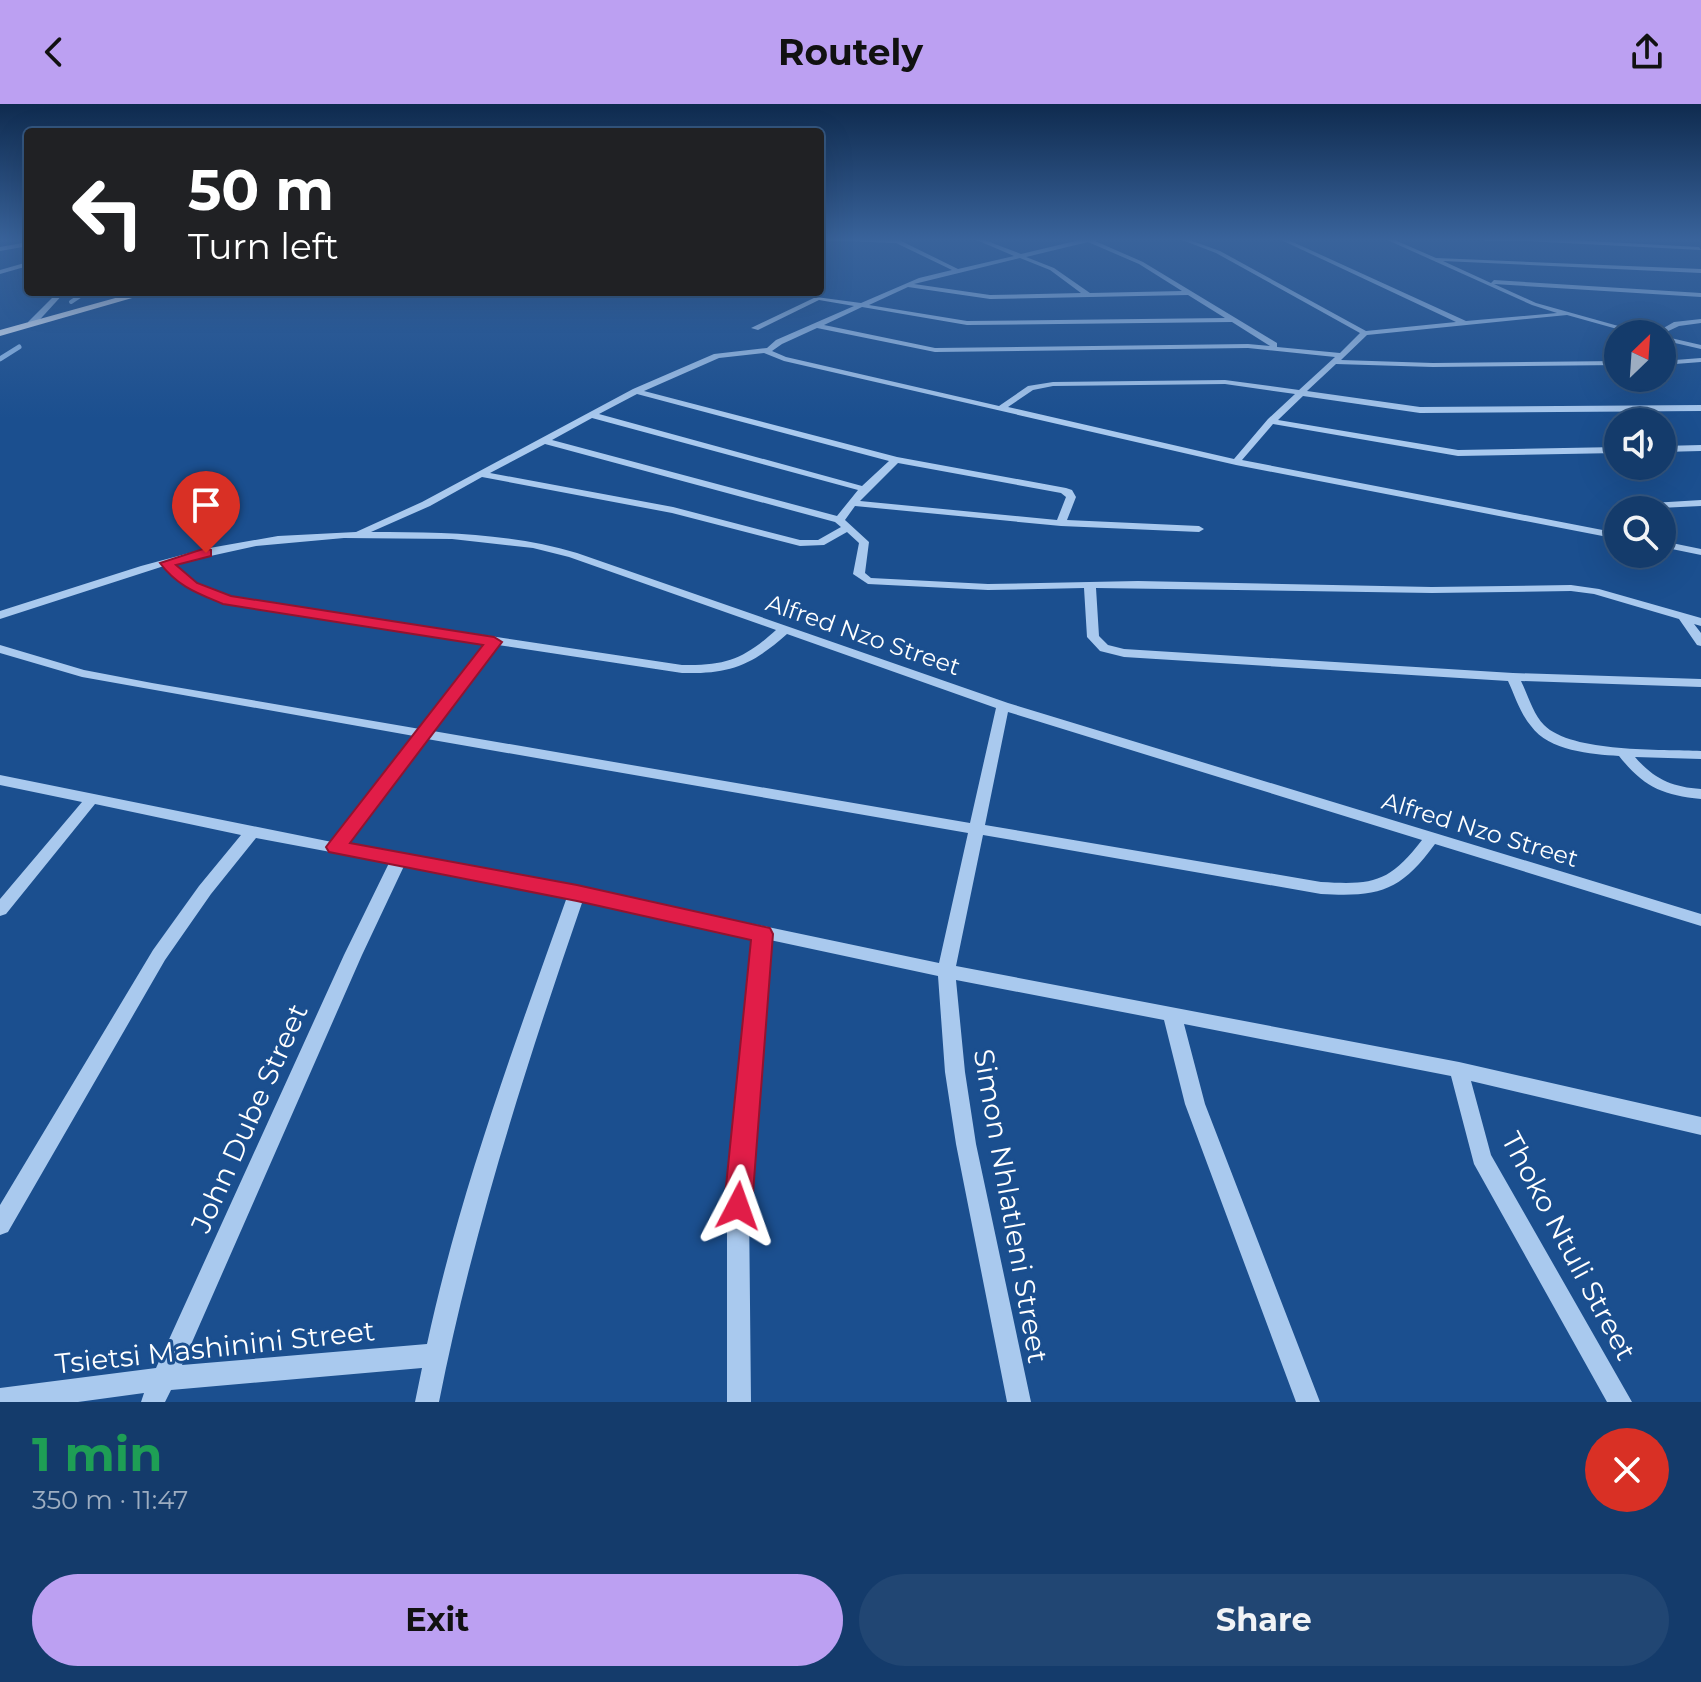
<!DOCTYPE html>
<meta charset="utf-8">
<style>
:root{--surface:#143b6b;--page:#214673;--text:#f1f3f6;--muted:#9dadc1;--line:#33557e;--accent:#bca0f2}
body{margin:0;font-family:Montserrat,sans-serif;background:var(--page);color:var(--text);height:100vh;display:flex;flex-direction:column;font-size:30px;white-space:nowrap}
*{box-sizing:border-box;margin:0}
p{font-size:26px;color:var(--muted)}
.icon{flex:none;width:44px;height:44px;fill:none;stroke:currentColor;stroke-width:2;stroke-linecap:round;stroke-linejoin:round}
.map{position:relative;height:1298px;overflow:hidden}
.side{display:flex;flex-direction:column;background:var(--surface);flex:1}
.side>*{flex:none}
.banner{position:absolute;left:24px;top:24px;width:800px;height:168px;border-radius:8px;box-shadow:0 8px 32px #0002,0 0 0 2px var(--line);background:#202124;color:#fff;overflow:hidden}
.needle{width:52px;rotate:25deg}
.buttons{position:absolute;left:1604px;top:216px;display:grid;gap:16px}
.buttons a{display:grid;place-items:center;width:72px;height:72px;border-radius:50%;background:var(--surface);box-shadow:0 8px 32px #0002,0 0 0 2px var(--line);font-size:40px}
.pin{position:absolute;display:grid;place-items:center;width:68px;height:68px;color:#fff;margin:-82px -34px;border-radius:50% 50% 50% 0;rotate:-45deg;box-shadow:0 0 8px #0007}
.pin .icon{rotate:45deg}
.me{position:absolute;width:88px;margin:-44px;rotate:4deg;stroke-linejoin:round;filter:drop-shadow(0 0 6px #0008)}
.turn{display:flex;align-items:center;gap:28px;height:168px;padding:0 32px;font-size:36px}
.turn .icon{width:104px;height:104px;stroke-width:2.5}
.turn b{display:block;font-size:56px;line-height:68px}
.round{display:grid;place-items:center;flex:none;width:84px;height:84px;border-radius:42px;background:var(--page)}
.summary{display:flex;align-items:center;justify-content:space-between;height:136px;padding:0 32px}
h1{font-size:48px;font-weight:700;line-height:60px;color:#1e9e55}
.action{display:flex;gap:16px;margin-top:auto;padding:16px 32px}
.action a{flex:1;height:92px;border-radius:48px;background:var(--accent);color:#111;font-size:32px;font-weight:700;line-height:92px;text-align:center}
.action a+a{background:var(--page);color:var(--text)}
header{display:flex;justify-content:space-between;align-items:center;height:104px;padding:0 32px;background:var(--accent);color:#111;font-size:36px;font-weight:700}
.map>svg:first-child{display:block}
</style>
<header><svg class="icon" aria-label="back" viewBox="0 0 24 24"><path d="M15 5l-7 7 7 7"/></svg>Routely<svg class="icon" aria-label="share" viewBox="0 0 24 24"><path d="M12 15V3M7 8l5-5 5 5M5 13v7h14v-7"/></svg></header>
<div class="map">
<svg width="1701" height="1298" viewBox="0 0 1701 1298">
<rect width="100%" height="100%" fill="#1b4f8f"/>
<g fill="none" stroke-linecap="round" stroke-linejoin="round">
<path stroke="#9cc4f0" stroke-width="4" d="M71,198L86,188"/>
<path stroke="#9cc4f0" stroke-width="5" d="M0,255L19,243"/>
<g fill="#a9c9ee" fill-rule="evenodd">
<path d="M820,134H895L958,165L1014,152L972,134H979L1021,150L1088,134H1102L1095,137L1143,158L1277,239V243L1340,249L1360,229L1216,149L1177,134H1184L1220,147L1366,227L1456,218L1277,134H1284L1466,217L1557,209L1532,201L1383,134H1390L1436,154L1701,165V169L1443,157L1491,179L1494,176L1701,189V193L1494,180L1536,199L1647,230H1635L1567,211L1367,231L1341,256L1433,259L1618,257V261L1433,263L1336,260L1307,287L1420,303L1701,301V307L1420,309L1303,292L1278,316L1458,346L1618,343V349L1458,352L1273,320L1242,356L1618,429V435L1236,361L784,257L764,249L719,254L644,287L897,353L1066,384L1072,386L1076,393L1067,416L1199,422L1204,425L1199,428L1061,422L855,402L845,416L869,438L865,469L871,474L988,480L1138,477L1432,483L1571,481L1599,485L1701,514V522L1694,520L1701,529V542L1697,541L1679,515L1594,490L1571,487L1432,489L1096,484L1099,532L1108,541L1124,545L1513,569L1701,575V583L1521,577C1528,591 1533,610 1544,621C1572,649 1662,645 1701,647V655L1635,653C1654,675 1672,683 1701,685V695C1662,691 1644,683 1619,652C1591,650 1549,647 1531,622C1520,609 1515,592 1508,577L1124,553L1100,547L1087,533L1084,484L988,486L868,480L853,470L859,439L847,428L824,441L800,442L672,409L482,373L430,402L371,428C441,428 509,429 577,449L1008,599L1701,810V822L1435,740C1400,788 1379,793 1321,790L983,731L956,862L1459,958L1701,1013V1031L1471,977L1491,1051L1632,1298H1607L1474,1060L1451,972L1184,920L1205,1000L1320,1298H1296L1185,1000L1164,916L956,876L965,968L976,1040L1031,1298H1007L956,1040L945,968L938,872L770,836L749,1102L751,1298H727V1102L753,833L583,796C526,961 473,1126 439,1298H415L422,1264L171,1286L165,1298H141L144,1289L78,1298H0V1284L156,1264L344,851L389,759L256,734L211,790L165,856L8,1128L0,1131V1101L153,846L199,782L241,731L95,700L6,810L0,812V795L82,698L0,681V671L332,738L414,632L82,573L0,549V541L84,566L152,579L420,625L487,539L228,499L188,484L164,462L0,515V507L141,462L204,445L278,432L356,428L422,398L633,285L714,250L767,244L776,236L854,202L819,196L758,226L751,224L816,193L861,199L919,174L952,166L896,139L820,136ZM1088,138L1139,160L1182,187L1090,189L1054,164L1026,153ZM1020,154L1050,166L1081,189L990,191L914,180ZM908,183L990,195L1188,191L1225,214L967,217L869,201ZM862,203L967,221L1232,218L1270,242L1248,240L935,244L824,221ZM817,224L935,248L1248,244L1335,253L1299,286L1225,276L1053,278L1028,282L999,302L786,253L772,247L782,240ZM1225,280L1295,290L1268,315L1234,355L1008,303L1033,286L1053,282ZM637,290L889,357L862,382L599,310ZM592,314L858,386L837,412L552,336ZM545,340L835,418L841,423L818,436H800L673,403L490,369ZM898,359L1061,389L1066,393L1057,416L860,397ZM344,434L452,435L533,444L569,453L776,526C744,555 726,562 682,561L230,493L196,480L174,460L256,442ZM787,530L996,604L970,719L433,627L498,541L682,569C729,570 751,562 787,530ZM1008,608L1422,736C1389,779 1373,781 1321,778L985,721ZM427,635L968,729L939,859L577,783L346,740ZM404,762L567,793C515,939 460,1087 427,1240L182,1261L362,851Z"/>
<path d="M1487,134H1533L1699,143L1701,146L1526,137H1485Z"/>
<path d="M28,138V142L0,147V143Z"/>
<path d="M28,158V162L0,170V166Z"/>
<path d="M58,188H65L34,222H28V218Z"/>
<path d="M1701,215V219L1679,222L1662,230H1653L1674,218Z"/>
<path d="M1662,232L1701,241V245L1662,236Z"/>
<path d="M1701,254V258L1662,261V257Z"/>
<path d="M1701,341V347L1662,348V342Z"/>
<path d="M1701,396V402L1618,406V425L1613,422L1610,407L1619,401Z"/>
<path d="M1662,437L1701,445V451L1662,443Z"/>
</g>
<path fill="#f0f6ff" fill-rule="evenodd" d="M137,188H153L0,232V226Z"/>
</g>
<linearGradient id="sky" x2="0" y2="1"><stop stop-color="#0f2b4f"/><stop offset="0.43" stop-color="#39639b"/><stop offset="1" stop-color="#39639b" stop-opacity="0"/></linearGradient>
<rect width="1701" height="315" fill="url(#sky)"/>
<path fill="#e11d48" stroke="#92132f" stroke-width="2" d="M206,444L211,446V452L176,461L197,479L231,492L494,533L502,538L350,739L577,781L770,824L773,830L752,1102L748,1111L738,1115L728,1111L724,1102L751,836L577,797L329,748L326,743L329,739L483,541L223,500C197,489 177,482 160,459Z"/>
<g text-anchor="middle" stroke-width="6" stroke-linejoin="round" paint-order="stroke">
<g font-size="24" fill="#fff" stroke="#1b4f8f">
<text transform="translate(863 531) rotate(19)" y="8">Alfred Nzo Street</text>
<text transform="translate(1480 726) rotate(17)" y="8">Alfred Nzo Street</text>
</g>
<g font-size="28" fill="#fff" stroke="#1b4f8f">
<text transform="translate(249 1014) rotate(-66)" y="10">John Dube Street</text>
<text transform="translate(1011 1102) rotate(80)" y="10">Simon Nhlatleni Street</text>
<text transform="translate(1569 1142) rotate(62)" y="10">Thoko Ntuli Street</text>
<text transform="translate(215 1243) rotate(-6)" y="10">Tsietsi Mashinini Street</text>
</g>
</g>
</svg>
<div class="buttons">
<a><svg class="needle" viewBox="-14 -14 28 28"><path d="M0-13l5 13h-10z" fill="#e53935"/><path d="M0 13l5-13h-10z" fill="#9dadc1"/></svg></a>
<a><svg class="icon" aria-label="sound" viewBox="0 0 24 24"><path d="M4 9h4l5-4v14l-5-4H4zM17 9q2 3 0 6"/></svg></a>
<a><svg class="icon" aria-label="search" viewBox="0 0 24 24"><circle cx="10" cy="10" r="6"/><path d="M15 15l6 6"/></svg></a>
</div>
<div class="pin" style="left:206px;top:449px;background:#d93025"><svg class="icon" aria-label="arrive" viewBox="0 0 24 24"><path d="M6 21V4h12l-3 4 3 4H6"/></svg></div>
<svg class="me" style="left:738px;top:1102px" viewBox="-20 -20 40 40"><path d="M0-17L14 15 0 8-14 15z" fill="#e11d48" stroke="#fff" stroke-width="4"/></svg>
<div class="banner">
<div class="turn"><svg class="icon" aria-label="left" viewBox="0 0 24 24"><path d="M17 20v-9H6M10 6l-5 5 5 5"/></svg><div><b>50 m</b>Turn left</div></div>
</div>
</div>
<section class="side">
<div class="summary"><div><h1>1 min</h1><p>350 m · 11:47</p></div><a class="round" style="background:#d93025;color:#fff"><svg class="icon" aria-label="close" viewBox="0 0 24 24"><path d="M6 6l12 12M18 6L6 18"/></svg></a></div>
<div class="action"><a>Exit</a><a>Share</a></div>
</section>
